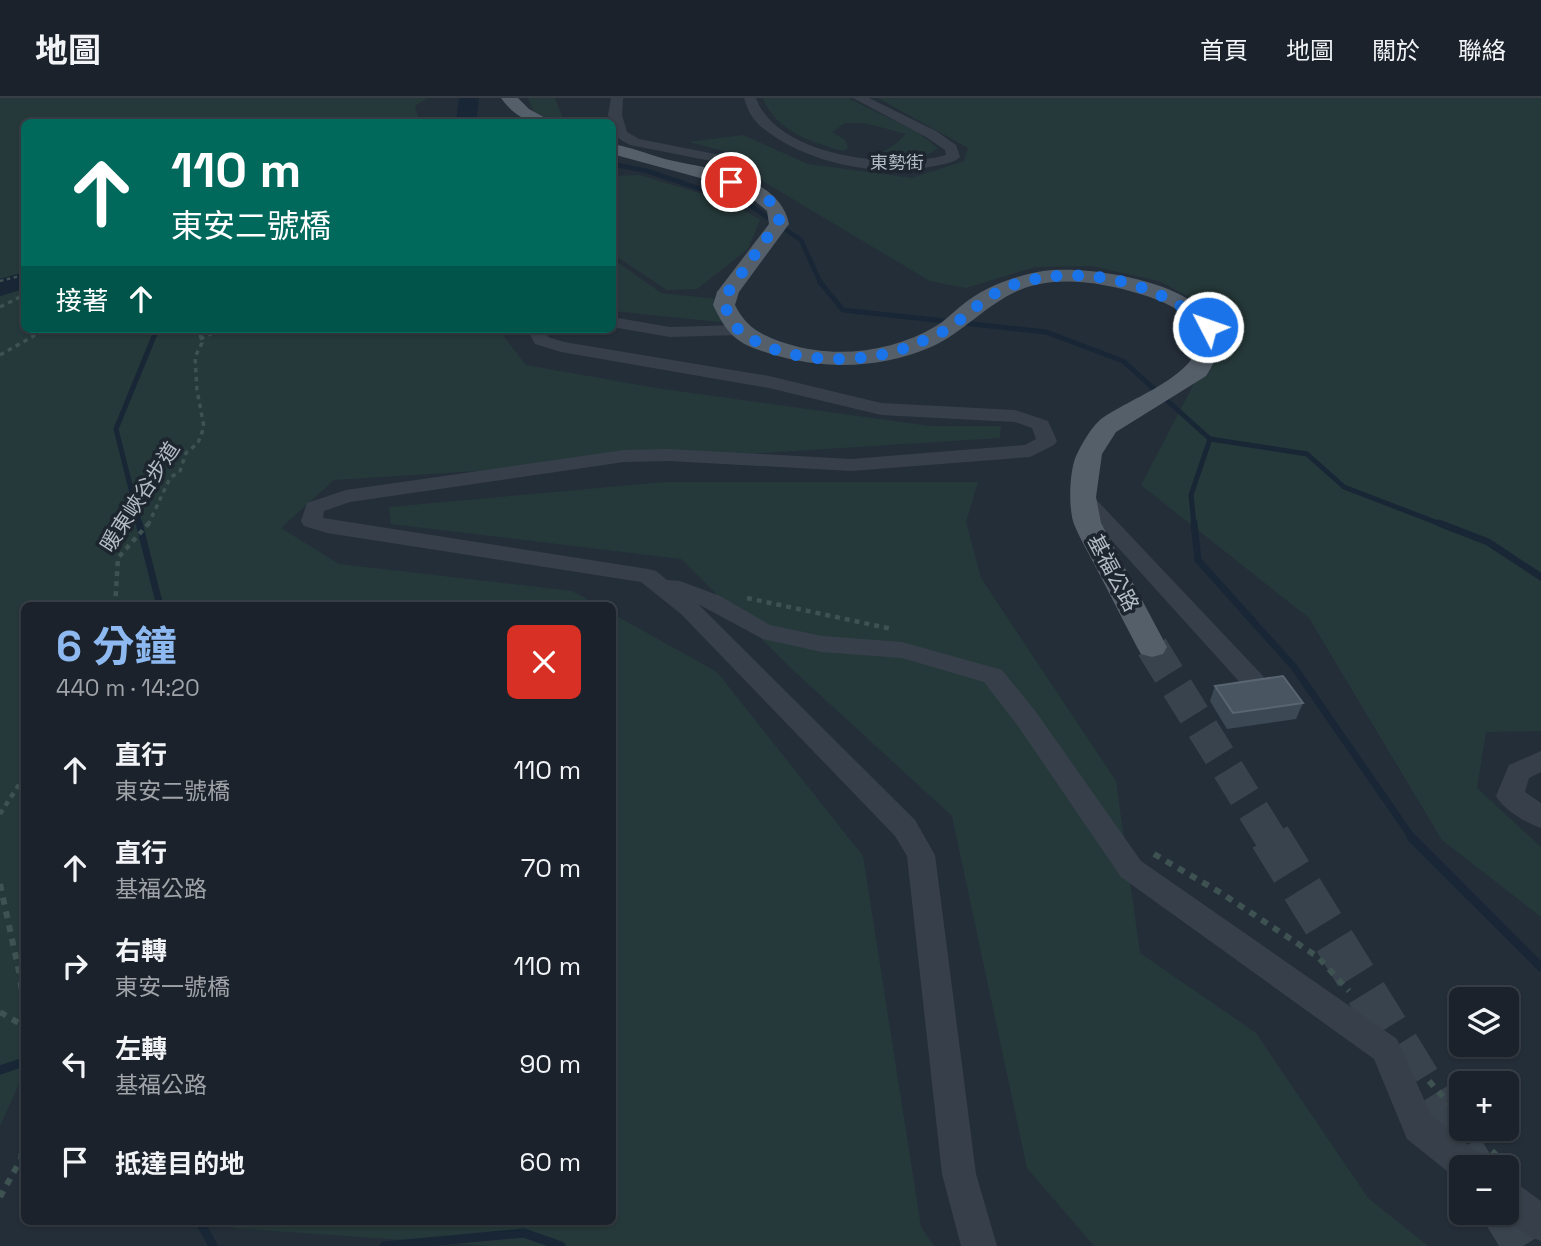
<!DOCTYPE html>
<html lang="zh-TW">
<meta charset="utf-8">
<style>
:root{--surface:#1b222b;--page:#282f37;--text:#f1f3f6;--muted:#a0a4a9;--line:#393f47;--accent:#8db9f0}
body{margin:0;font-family:"Space Grotesk","Noto Sans TC",sans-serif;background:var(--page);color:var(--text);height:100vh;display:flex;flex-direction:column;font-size:26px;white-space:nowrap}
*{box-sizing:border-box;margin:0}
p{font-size:23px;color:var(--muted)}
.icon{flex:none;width:38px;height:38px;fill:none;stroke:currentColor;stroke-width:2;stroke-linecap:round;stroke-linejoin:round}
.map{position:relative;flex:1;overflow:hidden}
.side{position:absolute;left:21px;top:504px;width:595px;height:623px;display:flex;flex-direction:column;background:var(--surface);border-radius:10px;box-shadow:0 2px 5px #0004,0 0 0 2px var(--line)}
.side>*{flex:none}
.guide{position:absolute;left:21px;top:21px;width:595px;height:214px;border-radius:10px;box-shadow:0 2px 5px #0004,0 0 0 2px var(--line);background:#00695c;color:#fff;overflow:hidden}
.buttons{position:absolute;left:1449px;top:889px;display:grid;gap:14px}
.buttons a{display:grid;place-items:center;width:70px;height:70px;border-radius:10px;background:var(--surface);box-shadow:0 2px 5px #0004,0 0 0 2px var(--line);font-size:35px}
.pin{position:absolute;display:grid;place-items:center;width:60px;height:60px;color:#fff;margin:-30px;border:4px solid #fff;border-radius:50%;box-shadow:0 2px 7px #0007}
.me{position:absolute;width:77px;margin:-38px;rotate:311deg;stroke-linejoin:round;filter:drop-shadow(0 0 5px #0008)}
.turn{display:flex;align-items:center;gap:24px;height:147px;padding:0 35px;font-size:32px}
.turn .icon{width:91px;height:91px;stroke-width:2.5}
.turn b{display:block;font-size:49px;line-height:60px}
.then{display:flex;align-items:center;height:66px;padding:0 35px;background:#0003;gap:14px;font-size:26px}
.round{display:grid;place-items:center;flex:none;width:74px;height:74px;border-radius:10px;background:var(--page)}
.head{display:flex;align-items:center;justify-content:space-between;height:119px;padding:0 35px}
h1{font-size:42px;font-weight:700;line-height:52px;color:var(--accent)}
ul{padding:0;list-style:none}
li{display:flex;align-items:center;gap:21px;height:98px;padding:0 35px}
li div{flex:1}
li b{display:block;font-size:26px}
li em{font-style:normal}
header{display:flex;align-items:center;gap:42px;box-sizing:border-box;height:98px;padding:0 35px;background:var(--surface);border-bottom:2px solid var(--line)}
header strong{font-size:33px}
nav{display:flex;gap:38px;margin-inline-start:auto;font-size:24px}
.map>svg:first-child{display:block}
</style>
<header>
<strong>地圖</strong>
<nav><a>首頁</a><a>地圖</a><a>關於</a><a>聯絡</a></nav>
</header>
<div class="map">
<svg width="1541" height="1148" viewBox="0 0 1541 1148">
<rect width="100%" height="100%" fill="#242e39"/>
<g fill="#26393a">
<path d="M0,0H427L415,8L419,24H24V231H510L504,239L526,267L656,290L930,328H1001L1000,340L334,382L281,430L339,466L572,493L598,507L24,508V975L0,1028Z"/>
<path d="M528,0H555L564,24H557L534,14Z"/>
<path d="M763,0H848L917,34L938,50L926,58L871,61L896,46L906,36L865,25H845L832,34L845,42L848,50L843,53C810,44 776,33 763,0Z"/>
<path d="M878,0H1541V633L1486,634L1477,690L1541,749V819L1442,742L1309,520L1141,387L1208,259L1216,232L1208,209L1159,183L1092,168L1035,169L966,190L930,183L749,75L728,54L689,44L743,37L808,66L912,80L964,63L968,50Z"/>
<path d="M639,77L733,105L760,122L748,151L697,191L667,192L613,156V78Z"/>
<path d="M613,161L661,195L736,203L729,225L613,213Z"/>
<path d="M664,384H978L966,424L981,480L1116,683L1140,855L1256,935L1368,1100L1428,1148H1094L1027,1070L952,718L794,573L681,461L391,426L389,409Z"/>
<path d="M613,516L717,574L863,758L921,1129L934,1148H490L233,1130L232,1124H612Z"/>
</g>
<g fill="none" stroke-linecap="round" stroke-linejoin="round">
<path stroke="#182636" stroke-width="4.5" d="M612,66L647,73L751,108L801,142L821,186"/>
<g stroke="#182636" stroke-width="5">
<path d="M820,184L843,212L1046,234L1123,263L1210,341L1307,356L1344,389L1443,427"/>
<path d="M140,427L116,331L157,231"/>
<path d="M1194,427L1191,397L1210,341"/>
</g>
<g stroke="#182636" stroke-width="7">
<path d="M139,425L160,508"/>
<path d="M1194,425L1198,462L1294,569L1413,741"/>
<path d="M1439,425L1488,444L1541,479"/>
</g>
<g stroke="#182636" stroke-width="9">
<path d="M1411,739L1541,869"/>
<path d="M0,972L24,964"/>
<path d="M200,1124L213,1148"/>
<path d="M384,1148L524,1135L561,1148"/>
</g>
<g fill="#182636" fill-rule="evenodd">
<path d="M459,0H479L476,24H456Z"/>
<path d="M24,174V191L0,198V181Z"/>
</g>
<path stroke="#39434e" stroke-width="32" stroke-dasharray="32 16" stroke-linecap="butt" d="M1152,549L1271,741"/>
<g stroke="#39434e" stroke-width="41" stroke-dasharray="41 20" stroke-linecap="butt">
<path d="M1270,739L1474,1069"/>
<path d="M1503,1115L1523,1148"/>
</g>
<path stroke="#3e5252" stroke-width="2.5" stroke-dasharray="3.5 3.5" stroke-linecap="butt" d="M0,183L24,177"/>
<g stroke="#3e5252" stroke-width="3.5" stroke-dasharray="4.5 4.5" stroke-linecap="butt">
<path d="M0,209L24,197"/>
<path d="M200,241L221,231"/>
<path d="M0,257L46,231"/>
<path d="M148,427L170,380L180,373L186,355L198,345L204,329L197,292L195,259L202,245L199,231"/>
</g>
<g stroke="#3e5252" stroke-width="4.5" stroke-dasharray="5 5" stroke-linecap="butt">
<path d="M747,500L892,531"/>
<path d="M115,508L118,460L149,425"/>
<path d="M0,716L24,679"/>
</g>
<g stroke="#3e5252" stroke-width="6" stroke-dasharray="7 7" stroke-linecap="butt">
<path d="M1154,756L1221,795L1318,859L1349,893"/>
<path d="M0,786L20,878"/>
<path d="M24,871L20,878L24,920"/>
<path d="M0,914L24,928"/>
<path d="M1429,983L1461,1019"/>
<path d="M1472,1031L1481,1042"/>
<path d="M1492,1053L1511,1071"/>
<path d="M0,1099L21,1061L24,1035"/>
</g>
<g fill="#37404a" fill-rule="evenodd">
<path d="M611,0H623L622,17L627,34L639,41L720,57L728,61L730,71L721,82H711L709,79L716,66L711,63L630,47L616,39L608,17Z"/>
<path d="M744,0H756C777,59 894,72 946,57L945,52L926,39L853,0H869L936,33L956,47L960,59C954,65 944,66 935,68C881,80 808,66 764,31C753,23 748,13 744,0Z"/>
<path d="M612,219L670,229L739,227L748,232L739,237L670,239L612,229Z"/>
<path d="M527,231H545L548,239L564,244L769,278L881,305L1015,312L1048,323L1057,343L1054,347L1030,359L851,373L669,363L624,364L350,404L324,413L323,420L648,471L656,473L667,482L680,483L720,498L770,527L822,538L902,544L1002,572L1036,614L1141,763L1397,941L1431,1017L1481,1057L1486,1069H1461V1083L1457,1081L1407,1041L1374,961L1121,779L1018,628L984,584L902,560L822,554L763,541L698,506L915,722L935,757L976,1076L997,1148H961L942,1076L907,758L895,738L681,516L641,484L327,435L304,428L301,423L307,405L346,392L624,352L669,351L851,361L1025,347L1036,341L1032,330L1015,324L881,317L769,290L561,254L535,246Z"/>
<path d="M1083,393L1090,395L1263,578L1266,584L1263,590L1254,593L1245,590L1076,403L1073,399L1076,395Z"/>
<path d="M1541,653V674L1529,680L1525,694L1541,705V730C1526,725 1504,712 1496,698L1509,667Z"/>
<path d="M1507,1081L1519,1087L1541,1103V1143L1528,1138L1499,1115H1507Z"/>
</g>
<g fill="#555f69" fill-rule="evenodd">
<path d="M501,0H518L529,11L553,24C529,26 516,20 501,0Z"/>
<path d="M612,46C631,49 647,56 665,61C706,71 779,76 789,126L739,194L735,207C747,231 763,238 788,246C836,261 893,254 936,228C945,223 952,215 961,208C984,189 1014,178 1043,173C1097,165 1265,193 1206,278L1116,334L1102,356L1096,399L1101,425L1167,549L1163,556L1152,559L1141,556L1137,549C1122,521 1108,492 1093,464C1087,452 1079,439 1074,426C1068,410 1069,369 1078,354C1083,344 1091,330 1099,323C1124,301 1219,273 1194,228C1184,211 1157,201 1140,196C1108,186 1068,179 1035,187C993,197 969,232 931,249C880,271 824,272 771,256C759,252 747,249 737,241C726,233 719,219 713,207L717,194L769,126L767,113L745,95L726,87L612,56Z"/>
</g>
</g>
<path fill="#3c4955" d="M1215,588L1303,605L1296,621L1227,631L1210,603Z"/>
<path fill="#495561" stroke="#596571" stroke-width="2" d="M1283,578L1303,605L1233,615L1215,588Z"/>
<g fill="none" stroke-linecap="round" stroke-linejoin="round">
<path stroke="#1a73e8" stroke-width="12" stroke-dasharray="0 21.6" d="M731,84C749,91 779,99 779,123L728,194L724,207C729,216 734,228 741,234C784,267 867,268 915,246C925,242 935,238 944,233C967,219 984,198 1010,188C1077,164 1157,182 1208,229"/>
</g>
<g text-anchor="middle" stroke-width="7" stroke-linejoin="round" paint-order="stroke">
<g font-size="18" fill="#b3bbc5" stroke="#1d252e">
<text x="897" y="71">東勢街</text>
</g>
<g font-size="21" fill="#b3bbc5" stroke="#1d252e">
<text transform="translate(140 399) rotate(-57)" y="7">暖東峽谷步道</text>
<text transform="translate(1113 475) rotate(62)" y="7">基福公路</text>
</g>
</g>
</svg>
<div class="buttons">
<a><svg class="icon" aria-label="layers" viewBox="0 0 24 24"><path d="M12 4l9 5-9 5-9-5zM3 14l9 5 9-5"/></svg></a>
<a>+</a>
<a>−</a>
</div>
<div class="pin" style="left:731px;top:84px;background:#d93025"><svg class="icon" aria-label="arrive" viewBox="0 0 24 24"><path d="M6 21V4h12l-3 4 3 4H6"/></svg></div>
<svg class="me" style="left:1208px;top:229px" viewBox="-20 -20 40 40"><circle r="17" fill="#1a73e8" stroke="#fff" stroke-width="3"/><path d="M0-11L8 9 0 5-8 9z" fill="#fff"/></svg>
<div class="guide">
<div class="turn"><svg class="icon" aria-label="ahead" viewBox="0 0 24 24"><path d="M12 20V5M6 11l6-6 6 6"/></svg><div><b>110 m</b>東安二號橋</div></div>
<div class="then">接著<svg class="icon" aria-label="ahead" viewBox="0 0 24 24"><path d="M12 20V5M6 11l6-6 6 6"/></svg></div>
</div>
<section class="side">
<div class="head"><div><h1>6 分鐘</h1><p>440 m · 14:20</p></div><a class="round" style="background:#d93025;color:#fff"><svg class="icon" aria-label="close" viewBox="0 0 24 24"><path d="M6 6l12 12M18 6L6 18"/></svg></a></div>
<ul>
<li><svg class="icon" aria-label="ahead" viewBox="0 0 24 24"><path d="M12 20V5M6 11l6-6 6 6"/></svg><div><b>直行</b><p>東安二號橋</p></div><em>110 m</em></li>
<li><svg class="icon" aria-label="ahead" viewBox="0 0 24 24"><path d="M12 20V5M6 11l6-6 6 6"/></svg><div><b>直行</b><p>基福公路</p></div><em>70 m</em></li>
<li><svg class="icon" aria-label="right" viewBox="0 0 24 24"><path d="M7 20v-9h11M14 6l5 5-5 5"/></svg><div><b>右轉</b><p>東安一號橋</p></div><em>110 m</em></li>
<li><svg class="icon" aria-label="left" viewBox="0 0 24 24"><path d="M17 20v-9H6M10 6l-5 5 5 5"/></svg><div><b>左轉</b><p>基福公路</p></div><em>90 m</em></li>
<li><svg class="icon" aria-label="arrive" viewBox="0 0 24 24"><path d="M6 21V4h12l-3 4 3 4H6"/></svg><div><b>抵達目的地</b></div><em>60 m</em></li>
</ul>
</section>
</div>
